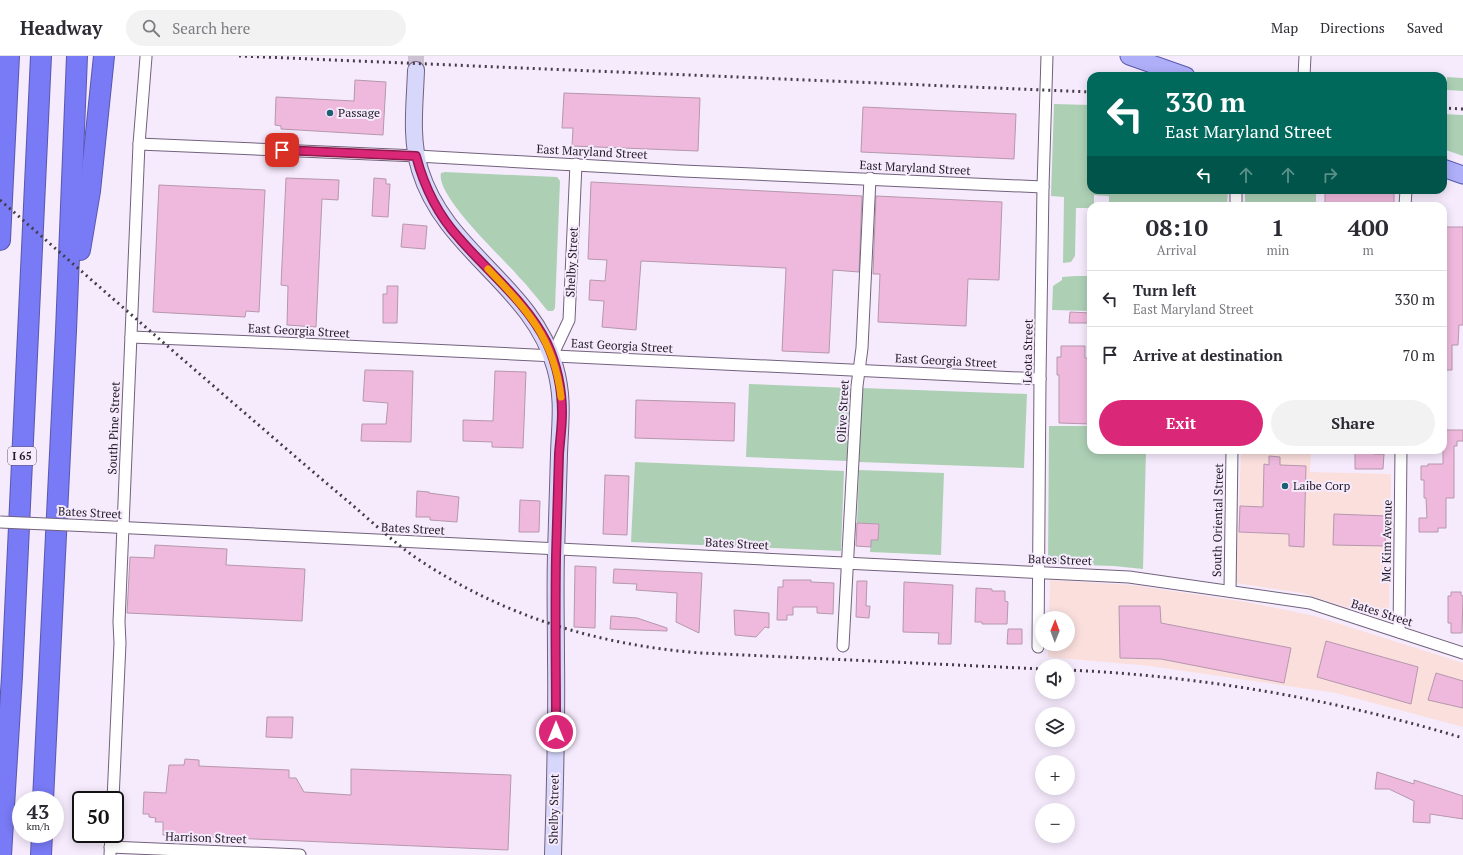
<!DOCTYPE html>
<meta charset="utf-8">
<style>
:root{--surface:#fff;--page:#f2f2f3;--text:#2b2b33;--muted:#7c7c81;--line:#e1e1e2;--accent:#db2777}
body{margin:0;font-family:"PT Serif",serif;background:var(--page);color:var(--text);height:100vh;display:flex;flex-direction:column;font-size:15px;white-space:nowrap}
*{box-sizing:border-box;margin:0}
p{font-size:13px;color:var(--muted)}
.icon{flex:none;width:22px;height:22px;fill:none;stroke:currentColor;stroke-width:2;stroke-linecap:round;stroke-linejoin:round}
.map{position:relative;flex:1;overflow:hidden}
.sheet{position:absolute;left:1087px;top:146px;width:360px;height:252px;display:flex;flex-direction:column;background:var(--surface);border-radius:12px;box-shadow:0 2px 10px #0003}
.sheet>*{flex:none}
.guide{position:absolute;left:1087px;top:16px;width:360px;height:122px;border-radius:12px;box-shadow:0 2px 10px #0003;background:#00695c;color:#fff;overflow:hidden}
.needle{width:26px;rotate:1deg}
.fabs{position:absolute;left:1035px;top:555px;display:grid;gap:8px}
.fabs a{display:grid;place-items:center;width:40px;height:40px;border-radius:50%;background:var(--surface);box-shadow:0 2px 10px #0003;font-size:20px}
.speed{position:absolute;left:12px;top:735px;display:flex;gap:8px;font-size:20px;font-weight:700;text-align:center}
.speed>*{display:grid;place-content:center;width:52px;height:52px;border-radius:50%;background:var(--surface);box-shadow:0 2px 10px #0003;line-height:1}
.speed small{font-size:10px;font-weight:400}
.speed .limit{border:2px solid #111;border-radius:6px;background:#fff;color:#111}
.pin{position:absolute;display:grid;place-items:center;width:34px;height:34px;color:#fff;margin:-17px;border-radius:8px;box-shadow:0 2px 6px #0006}
.me{position:absolute;width:44px;margin:-22px;rotate:0deg;stroke-linejoin:round;filter:drop-shadow(0 0 3px #0008)}
.turn{display:flex;align-items:center;gap:14px;height:84px;padding:0 12px;font-size:18px}
.turn .icon{width:52px;height:52px;stroke-width:2.5}
.turn b{display:block;font-size:28px;line-height:34px}
.lanes{display:flex;align-items:center;height:38px;padding:0 12px;background:#0003;justify-content:center;gap:20px;direction:ltr}
.lanes .off{opacity:.35}
.eta{display:flex;justify-content:space-evenly;align-items:center;height:68px;text-align:center}
.eta b{font-size:24px;font-weight:700;line-height:28px}
.primary-button{display:flex;gap:8px;margin-top:auto;padding:8px 12px}
.primary-button a{flex:1;height:46px;border-radius:24px;background:var(--accent);color:#fff;font-size:16px;font-weight:700;line-height:46px;text-align:center}
.primary-button a+a{background:var(--page);color:var(--text)}
ul{padding:0;list-style:none}
li{display:flex;align-items:center;gap:12px;height:56px;padding:0 12px;border-top:1px solid var(--line)}
li div{flex:1}
li b{display:block;font-size:15px}
li em{font-style:normal}
header{display:flex;align-items:center;gap:24px;box-sizing:border-box;height:56px;padding:0 20px;background:var(--surface);border-bottom:1px solid var(--line)}
header strong{font-size:19px}
nav{display:flex;gap:22px;margin-inline-start:auto;font-size:14px}
.search{width:280px;height:36px;background:var(--page);display:flex;align-items:center;gap:10px;box-sizing:border-box;padding:0 14px;border-radius:22px;color:var(--muted);font-size:15px}
.map>svg:first-child{display:block}
</style>
<header>
<strong>Headway</strong>
<div class="search"><svg class="icon" aria-label="search" viewBox="0 0 24 24"><circle cx="10" cy="10" r="6"/><path d="M15 15l6 6"/></svg>Search here</div>
<nav><a>Map</a><a>Directions</a><a>Saved</a></nav>
</header>
<div class="map">
<svg width="1463" height="799" viewBox="0 0 1463 799">
<rect width="100%" height="100%" fill="#f6ebfd"/>
<g fill="#fadfdd">
<path d="M1241,394H1311L1310,416L1391,418L1389,565L1302,537L1236,527Z"/>
<path d="M1050,524L1132,529L1247,546L1315,560L1463,607V671L1336,637L1150,610L1048,601V588H1068V562H1049Z"/>
</g>
<g fill="#add0b5">
<path d="M1447,21L1463,22V35L1447,34Z"/>
<path d="M1054,48L1091,49V134H1228L1227,150H1109V140L1094,139V150H1091V152H1076L1075,200L1071,206L1063,207L1064,141L1051,140Z"/>
<path d="M1443,58L1463,59V100L1443,93Z"/>
<path d="M445,116L557,121L560,125L555,252L553,255H548L546,253C537,242 528,230 518,220C503,202 435,140 441,117Z"/>
<rect x="1245" y="134" width="71" height="16"/>
<path d="M1075,220H1091V255L1052,254L1053,230L1062,224V221Z"/>
<path d="M749,328L850,332L847,405L746,401Z"/>
<path d="M862,332L1027,338L1024,412L859,406Z"/>
<path d="M1049,370H1091V394H1146L1143,513L1114,510L1051,508L1048,506Z"/>
<path d="M635,406L844,415L841,495L631,486Z"/>
<path d="M859,414L944,417L941,499L870,496L871,484H878L879,468L857,467Z"/>
</g>
<g fill="#eeb9dd" stroke="#b697ac">
<path d="M355,24L386,26L383,79L281,73V70L275,69L276,41L354,45Z"/>
<path d="M564,37L700,42L698,95L572,90L573,72H562Z"/>
<path d="M863,51L1016,58L1014,103L861,96Z"/>
<path d="M286,122L339,124L338,144L322,143L316,271L287,269L288,230L281,229Z"/>
<path d="M374,122L386,123V128H390L388,161L372,160Z"/>
<path d="M591,126L862,140L859,216L833,214L829,297L782,295L786,212L641,205L636,274L602,271L604,245L589,244L590,224L605,225L607,204L588,203Z"/>
<path d="M159,129L265,134L259,256L246,255L245,261L153,256Z"/>
<rect x="1325" y="134" width="69" height="16"/>
<path d="M876,140L1002,146L999,224L968,223L966,270L878,266L880,218H873Z"/>
<path d="M403,168L427,170L425,193L401,191Z"/>
<path d="M1444,171H1463V269H1459L1458,289H1452V314H1443Z"/>
<path d="M387,230H398L397,267H383V238H387Z"/>
<path d="M1070,256L1091,257V267H1069Z"/>
<path d="M1061,290H1085V302H1090L1091,368L1059,367V319H1057V301H1061Z"/>
<path d="M365,314L413,315L411,386L361,385L362,368H386L388,347L363,345Z"/>
<path d="M495,315L526,316L523,392L492,391V386L463,385V364L493,365Z"/>
<path d="M636,344L735,347L734,385L635,382Z"/>
<path d="M1443,374H1463V385H1457V390H1454V442H1446V472H1438V476H1419V462H1427L1426,442H1424V424H1421V410H1428V408H1443Z"/>
<path d="M1355,394H1374V398H1384L1383,413H1355Z"/>
<path d="M1269,400L1280,401V409L1306,410L1304,491L1289,490V478L1239,476L1240,450L1263,451L1264,408L1269,409Z"/>
<path d="M605,419L629,420L627,479L603,478Z"/>
<path d="M417,435L429,436V437L459,441L457,466L430,464V461H416Z"/>
<path d="M520,444L540,445L539,476H519Z"/>
<path d="M1334,458L1386,460L1385,490L1333,489Z"/>
<path d="M857,467L879,468L878,484H871V491L856,490Z"/>
<path d="M155,489L227,493L226,509L305,513L302,565L127,557L130,501L154,502Z"/>
<path d="M575,510L596,511L595,572L574,571Z"/>
<path d="M614,513L702,517L699,577L676,566L677,537L636,534L637,528L613,527Z"/>
<path d="M783,524H811V526L834,527L833,558L817,557V551H793V559H787V564H777L778,531H783Z"/>
<path d="M857,525H867L866,550H870L869,562L856,561Z"/>
<path d="M904,526L953,529L951,588H938L939,577L903,576Z"/>
<path d="M976,532L992,533V535H1005V545L1008,546L1007,568H982V566H975Z"/>
<path d="M1451,536H1461V539L1463,540L1462,577H1451V567H1448V540H1451Z"/>
<path d="M1119,550H1160L1161,567L1291,592L1284,627L1161,603L1120,602Z"/>
<path d="M734,554L769,557V572L765,571L756,581L735,579Z"/>
<path d="M611,560L637,562L667,572V575L610,573Z"/>
<path d="M1008,573H1022V588H1007Z"/>
<path d="M1326,585L1418,611L1411,648L1317,621Z"/>
<path d="M1436,617L1463,625V652L1428,644Z"/>
<path d="M267,661H293L292,682L266,681Z"/>
<path d="M185,703L199,704V710L289,714V722H296L304,736L351,739V713L511,719L508,794L163,779V766H155L156,762L149,761V758H143L144,736L166,737L169,709H184Z"/>
<path d="M1377,716L1414,728V724L1463,740V763L1430,758V767L1413,766L1414,745L1389,733H1375Z"/>
</g>
<g fill="none" stroke-linecap="round" stroke-linejoin="round">
<path stroke="#cbc1d2" stroke-width="16" stroke-dasharray="16 8" stroke-linecap="butt" d="M416,14V0"/>
<g stroke="#72617c" stroke-width="13">
<g id="street">
<path d="M1304,20L1305,0"/>
<path d="M139,88L417,100L683,115L1043,131"/>
<path d="M1236,150V134"/>
<path d="M1405,150L1406,134"/>
<path d="M131,281L281,287L1040,323"/>
<path d="M552,300L569,264L576,108"/>
<path d="M92,470L1129,521L1310,547L1463,597"/>
<path d="M1230,535L1232,394"/>
<path d="M1399,576L1401,394"/>
<path d="M843,590L857,330L862,292L870,122"/>
<path d="M1038,591L1040,323L1043,131L1047,0"/>
<path d="M113,744L120,587L119,566L139,88L146,1"/>
<path d="M110,791L300,799"/>
<path d="M110,799L111,778"/>
</g>
</g>
<g stroke="#72617c" stroke-width="18">
<path id="secondary" d="M416,14C415,47 410,82 420,114C445,196 532,229 555,311C564,343 560,366 559,398C558,431 557,465 556,498C555,533 556,568 556,603C557,668 555,734 553,799"/>
</g>
<g stroke="#5a58ac" stroke-width="19">
<g id="primary">
<path d="M1129,0L1186,20"/>
<path d="M1443,112L1463,119"/>
</g>
</g>
<g stroke="#5a58ac" stroke-width="22">
<g id="highway">
<path d="M0,184L9,0"/>
<path d="M80,194L90,135L104,0"/>
<path d="M43,744L66,275L77,0"/>
<path d="M1,799L12,620L41,0"/>
<path d="M41,799L42,778"/>
</g>
</g>
<use href="#street" stroke="#fff" stroke-width="11"/>
<use href="#secondary" stroke="#d7d7fc" stroke-width="16"/>
<use href="#primary" stroke="#afaff9" stroke-width="17"/>
<use href="#highway" stroke="#797af5" stroke-width="20"/>
<g stroke="#443d49" stroke-width="3" stroke-dasharray="2 4" stroke-linecap="butt">
<path d="M239,0L1091,36"/>
<path d="M1443,52L1463,53"/>
<path d="M0,144C80,214 159,283 239,352C276,384 313,416 350,447C370,464 390,483 412,499C499,559 596,589 701,597L1042,613"/>
<path d="M1068,614C1202,620 1334,643 1463,682"/>
</g>
<g stroke="#72617c" stroke-width="13" stroke-linecap="butt">
<path id="street-bridge" d="M0,466L92,470"/>
</g>
<use href="#street-bridge" stroke="#fff" stroke-width="11"/>
</g>
<g fill="none" stroke-linecap="round" stroke-linejoin="round">
<g stroke="#8e194d" stroke-width="10">
<path id="route" d="M282,94L416,100C424,130 438,159 459,182C489,217 526,245 547,287C557,309 562,334 562,357C562,371 560,384 559,398C558,432 557,467 556,501C555,559 556,618 556,676"/>
</g>
<use href="#route" stroke="#db2777" stroke-width="7"/>
<path stroke="#f59e0b" stroke-width="7" d="M488,213C527,254 554,282 561,341"/>
</g>
<g fill="#1d5f73" stroke="#f6ebfd" stroke-width="1.5">
<circle cx="330" cy="57" r="4"/>
<circle cx="1285" cy="430" r="4"/>
</g>
<g text-anchor="middle" stroke-width="4" stroke-linejoin="round" paint-order="stroke">
<rect fill="#f6ebfd" stroke="#615966" stroke-width="1" x="8" y="391" width="28" height="18" rx="3"/>
<g font-size="11" font-weight="bold" fill="#211a25">
<text x="22" y="404">I 65</text>
</g>
<g font-size="12" fill="#211a25" stroke="#f6ebfd" text-anchor="start">
<text x="338" y="61">Passage</text>
<text x="1293" y="434">Laibe Corp</text>
</g>
<g font-size="12" fill="#211a25" stroke="#f6ebfd">
<text transform="translate(592 96) rotate(3)" y="4">East Maryland Street</text>
<text transform="translate(915 112) rotate(3)" y="4">East Maryland Street</text>
<text transform="translate(572 206) rotate(-87)" y="4">Shelby Street</text>
<text transform="translate(299 275) rotate(3)" y="4">East Georgia Street</text>
<text transform="translate(622 290) rotate(3)" y="4">East Georgia Street</text>
<text transform="translate(1028 295) rotate(-89)" y="4">Leota Street</text>
<text transform="translate(946 305) rotate(3)" y="4">East Georgia Street</text>
<text transform="translate(843 355) rotate(-87)" y="4">Olive Street</text>
<text transform="translate(114 372) rotate(-88)" y="4">South Pine Street</text>
<text transform="translate(90 457) rotate(3)" y="4">Bates Street</text>
<text transform="translate(1218 464) rotate(-89)" y="4">South Oriental Street</text>
<text transform="translate(413 473) rotate(3)" y="4">Bates Street</text>
<text transform="translate(1387 485) rotate(-89)" y="4">Mc Kim Avenue</text>
<text transform="translate(737 488) rotate(3)" y="4">Bates Street</text>
<text transform="translate(1060 504) rotate(2)" y="4">Bates Street</text>
<text transform="translate(1382 557) rotate(18)" y="4">Bates Street</text>
<text transform="translate(554 753) rotate(-89)" y="4">Shelby Street</text>
<text transform="translate(206 782) rotate(2)" y="4">Harrison Street</text>
</g>
</g>
</svg>
<div class="fabs">
<a><svg class="needle" viewBox="-14 -14 28 28"><path d="M0-13l5 13h-10z" fill="#e53935"/><path d="M0 13l5-13h-10z" fill="#7c7c81"/></svg></a>
<a><svg class="icon" aria-label="sound" viewBox="0 0 24 24"><path d="M4 9h4l5-4v14l-5-4H4zM17 9q2 3 0 6"/></svg></a>
<a><svg class="icon" aria-label="layers" viewBox="0 0 24 24"><path d="M12 4l9 5-9 5-9-5zM3 14l9 5 9-5"/></svg></a>
<a>+</a>
<a>−</a>
</div>
<div class="speed"><div>43<small>km/h</small></div><div class="limit">50</div></div>
<div class="pin" style="left:282px;top:94px;background:#d93025"><svg class="icon" aria-label="arrive" viewBox="0 0 24 24"><path d="M6 21V4h12l-3 4 3 4H6"/></svg></div>
<svg class="me" style="left:556px;top:676px" viewBox="-20 -20 40 40"><circle r="17" fill="#db2777" stroke="#fff" stroke-width="3"/><path d="M0-11L8 9 0 5-8 9z" fill="#fff"/></svg>
<div class="guide">
<div class="turn"><svg class="icon" aria-label="left" viewBox="0 0 24 24"><path d="M17 20v-9H6M10 6l-5 5 5 5"/></svg><div><b>330 m</b>East Maryland Street</div></div>
<div class="lanes"><svg class="icon" aria-label="left" viewBox="0 0 24 24"><path d="M17 20v-9H6M10 6l-5 5 5 5"/></svg><svg class="icon off" aria-label="ahead" viewBox="0 0 24 24"><path d="M12 20V5M6 11l6-6 6 6"/></svg><svg class="icon off" aria-label="ahead" viewBox="0 0 24 24"><path d="M12 20V5M6 11l6-6 6 6"/></svg><svg class="icon off" aria-label="right" viewBox="0 0 24 24"><path d="M7 20v-9h11M14 6l5 5-5 5"/></svg></div>
</div>
<section class="sheet">
<div class="eta">
<div><b>08:10</b><p>Arrival</p></div>
<div><b>1</b><p>min</p></div>
<div><b>400</b><p>m</p></div>
</div>
<ul>
<li><svg class="icon" aria-label="left" viewBox="0 0 24 24"><path d="M17 20v-9H6M10 6l-5 5 5 5"/></svg><div><b>Turn left</b><p>East Maryland Street</p></div><em>330 m</em></li>
<li><svg class="icon" aria-label="arrive" viewBox="0 0 24 24"><path d="M6 21V4h12l-3 4 3 4H6"/></svg><div><b>Arrive at destination</b></div><em>70 m</em></li>
</ul>
<div class="primary-button"><a>Exit</a><a>Share</a></div>
</section>
</div>
